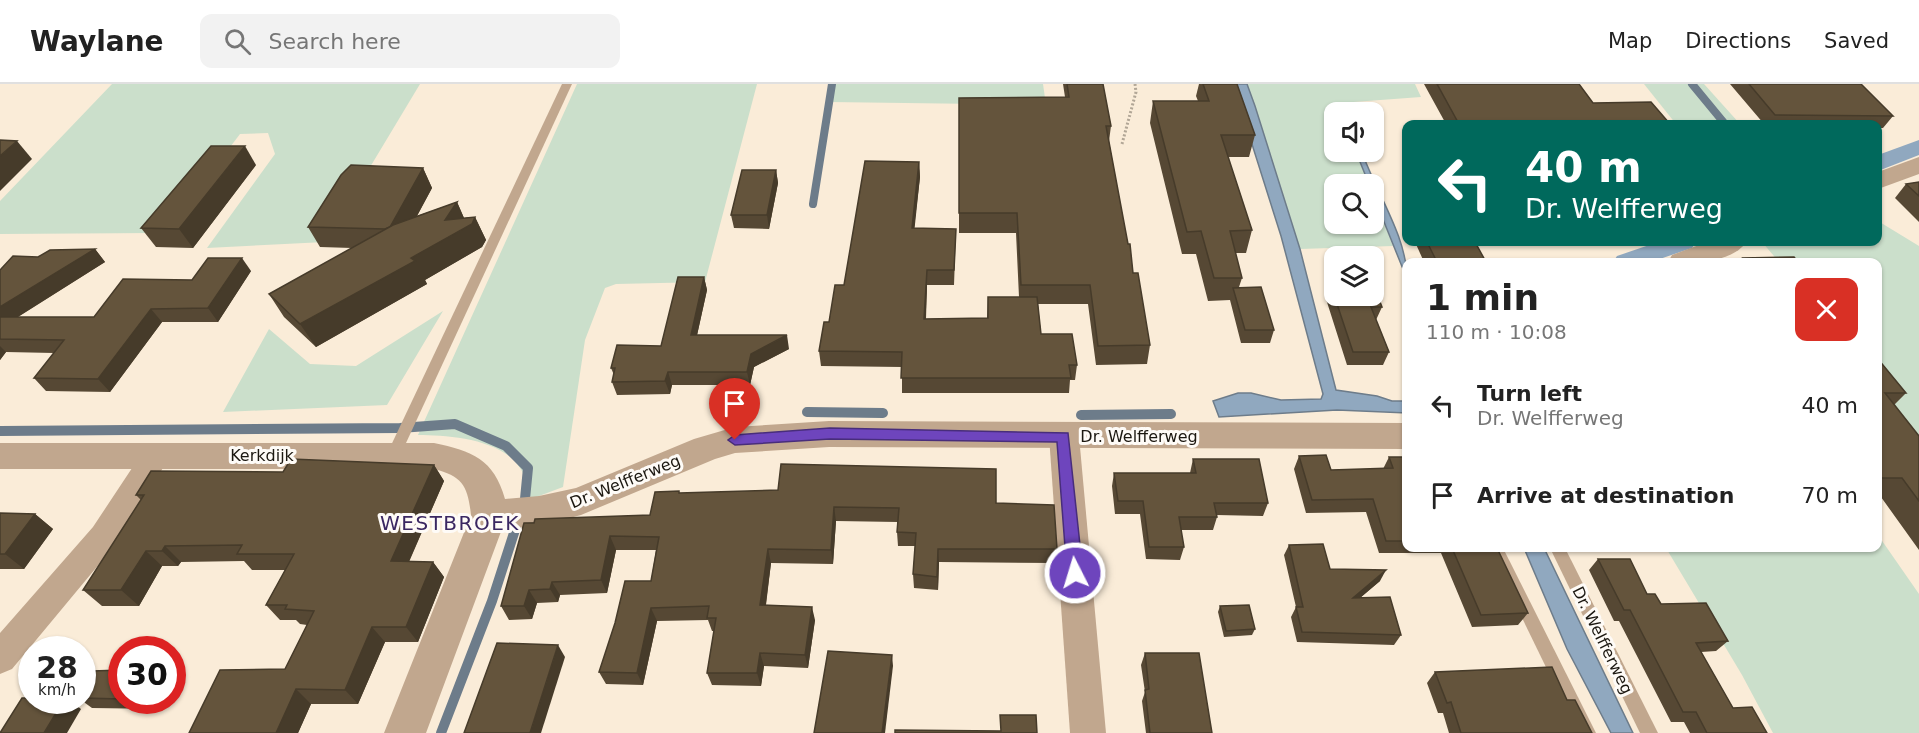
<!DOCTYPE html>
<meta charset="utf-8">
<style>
:root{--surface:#fff;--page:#f2f2f2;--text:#222;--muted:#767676;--line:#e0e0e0}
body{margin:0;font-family:"DejaVu Sans",sans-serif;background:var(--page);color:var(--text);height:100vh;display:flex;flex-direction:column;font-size:22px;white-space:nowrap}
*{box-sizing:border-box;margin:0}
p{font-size:20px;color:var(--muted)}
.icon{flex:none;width:33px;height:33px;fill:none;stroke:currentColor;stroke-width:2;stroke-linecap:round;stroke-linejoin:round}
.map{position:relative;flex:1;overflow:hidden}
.panel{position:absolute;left:1402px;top:174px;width:480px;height:294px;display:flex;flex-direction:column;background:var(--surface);border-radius:12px;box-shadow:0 2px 4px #0004}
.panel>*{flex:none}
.hud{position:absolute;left:1402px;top:36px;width:480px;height:126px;border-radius:12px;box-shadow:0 2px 4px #0004;background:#00695c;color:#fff;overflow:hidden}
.tools{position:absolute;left:1324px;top:18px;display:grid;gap:12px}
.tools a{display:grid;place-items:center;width:60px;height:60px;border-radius:12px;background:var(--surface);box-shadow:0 2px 4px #0004;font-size:30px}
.speed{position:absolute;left:18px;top:552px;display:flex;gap:12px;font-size:30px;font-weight:700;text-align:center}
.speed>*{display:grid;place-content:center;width:78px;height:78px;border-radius:50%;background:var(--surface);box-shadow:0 2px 4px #0004;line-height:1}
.speed small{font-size:15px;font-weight:400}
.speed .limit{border:9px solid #d22;background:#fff;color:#111}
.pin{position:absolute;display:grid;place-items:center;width:51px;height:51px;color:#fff;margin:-62px -26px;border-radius:50% 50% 50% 0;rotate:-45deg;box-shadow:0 0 6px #0007}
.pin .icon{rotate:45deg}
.me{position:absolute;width:66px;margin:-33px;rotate:355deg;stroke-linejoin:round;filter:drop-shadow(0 0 4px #0008)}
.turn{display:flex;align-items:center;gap:21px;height:126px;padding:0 24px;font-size:27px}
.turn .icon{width:78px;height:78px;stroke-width:2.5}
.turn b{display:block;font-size:42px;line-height:51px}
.round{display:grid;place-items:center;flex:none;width:63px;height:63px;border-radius:12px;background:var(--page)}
.head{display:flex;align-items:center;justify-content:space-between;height:102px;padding:0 24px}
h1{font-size:36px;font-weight:800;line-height:45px}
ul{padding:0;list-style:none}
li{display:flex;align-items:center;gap:18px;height:90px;padding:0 24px}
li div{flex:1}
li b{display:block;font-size:22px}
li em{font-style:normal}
header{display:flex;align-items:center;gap:36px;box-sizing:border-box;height:84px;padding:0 30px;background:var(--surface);border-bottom:2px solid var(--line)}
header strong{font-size:28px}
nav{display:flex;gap:33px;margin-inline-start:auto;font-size:21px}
.search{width:420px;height:54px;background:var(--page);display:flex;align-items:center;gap:15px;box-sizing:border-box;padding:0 21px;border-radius:12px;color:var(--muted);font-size:22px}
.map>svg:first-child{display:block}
</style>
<header>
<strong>Waylane</strong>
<div class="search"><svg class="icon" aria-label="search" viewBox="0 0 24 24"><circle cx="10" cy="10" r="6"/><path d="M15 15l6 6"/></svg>Search here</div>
<nav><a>Map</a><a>Directions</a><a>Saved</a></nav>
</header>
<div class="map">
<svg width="1919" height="649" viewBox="0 0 1919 649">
<rect width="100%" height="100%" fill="#faecd8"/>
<g fill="#cbdfcb">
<path d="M112,0H420L325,158L207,164L275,70L268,49L240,50L221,75L155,149L0,150V117Z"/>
<path d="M577,0H757L705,198L616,200L605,204L585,256L563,403L531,415C528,405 526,392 520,384C502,355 448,351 418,351Z"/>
<path d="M831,0H1043L1046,21L829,18Z"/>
<path d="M1247,0H1415L1421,13L1340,19L1343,28H1335V68H1356L1369,100H1335V140H1374V113L1393,162L1300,165Z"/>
<path d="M1644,0H1704L1740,40H1676Z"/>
<path d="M1878,137L1919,162V355L1878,303V178H1779L1762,158H1878Z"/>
<path d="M443,227L387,321L223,328L269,245L310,280L356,282Z"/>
<path d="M1878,451L1919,510V649H1773L1742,591L1666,464H1878Z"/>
</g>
<g fill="#90a8bf" stroke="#6d7c8a" stroke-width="1.5">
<path d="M1233,0H1247L1255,22L1300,165L1336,306L1377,312L1392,317H1407V329L1337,326L1219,333L1213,317L1238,309H1251L1281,316L1321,315L1323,310L1281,152Z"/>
<path d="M1356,68H1362C1376,109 1407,152 1407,195L1374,113V100H1369Z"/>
<path d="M1524,464H1544L1633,649H1611L1567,565Z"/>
</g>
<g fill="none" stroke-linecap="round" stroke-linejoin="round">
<g stroke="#6d7c8a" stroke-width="8">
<path d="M1692,0L1725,40"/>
<path d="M813,120L832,0"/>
</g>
<g stroke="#6d7c8a" stroke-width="10">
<path d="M807,328L883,329"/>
<path d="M1081,331L1171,330"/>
<path d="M0,347L400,344L455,340L506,362L528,384L525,415L492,517L441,649"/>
</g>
<g fill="#90a8bf" fill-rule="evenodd">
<path d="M1919,56V71L1878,87V71Z"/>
<path d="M1658,158H1696L1692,164L1651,178H1613L1617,172Z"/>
</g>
<path stroke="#b1a696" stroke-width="3" stroke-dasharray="2 2" stroke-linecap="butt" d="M1122,60L1136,8L1135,0"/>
<g fill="#c1a78e" fill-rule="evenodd">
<path d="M562,0H572L400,372L398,376H388L386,372Z"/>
<path d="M1488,464H1503L1596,649H1578Z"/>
<path d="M1550,464H1565L1658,649H1640Z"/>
</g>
<g fill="#c1a78e" fill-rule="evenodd">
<path d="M1064,341L1074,344L1079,352L1106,649H1070L1049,352L1054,344Z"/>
<path d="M156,359L166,363L171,371L115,461L12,585L0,590V549L93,443L146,363Z"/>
</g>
<g fill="#c1a78e" fill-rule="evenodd">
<path d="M1919,73V90L1878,105V88Z"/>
<path d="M1707,158H1746C1733,179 1690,180 1668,178L1672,171Z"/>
<path d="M829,337L1407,339V365L829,363L735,369L715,375L581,431L539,442L502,445L426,649H384L471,431C468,403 463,392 434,385H0V359H434C472,367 494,375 505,415L539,412L576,404L694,355L735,343Z"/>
</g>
</g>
<g fill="#564834">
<path d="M1063,0H1103L1111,42L1109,57L1133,189L1150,261L1147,280L1096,281L1088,220H1038L1041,250L1077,281L1075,296H1070L1069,309H902V283L821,282L819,267L844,201L919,78L920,93L914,144L956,145L954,201H927L926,235L987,234L988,213H1019L1016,149H959V14L1065,13Z"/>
<path d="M1199,0H1237L1255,51L1249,73H1228L1252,146L1246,169H1235L1242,194L1239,203L1274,246L1270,259H1241L1230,216L1208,217L1196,170H1182L1150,39L1153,17H1198L1196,12Z"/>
<path d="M1424,0H1579L1593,19L1670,40H1446Z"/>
<path d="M1730,0H1861L1893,32L1883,44H1878V40H1764Z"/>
<path d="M256,81L193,164L156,163L141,144Z"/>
<path d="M423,84L432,104L417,132L457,118L464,134L475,133L486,156L482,163L425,196L427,200L316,263L284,233L269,210L352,164L320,163L308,143Z"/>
<path d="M776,86L778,99L769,145L734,144L731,131Z"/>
<path d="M1919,98V138L1895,114L1906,100Z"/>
<path d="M1415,158H1475L1486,178H1424Z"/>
<path d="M95,165L105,178L18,233H94L192,196L251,187L218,238H162L110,308L46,307L34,294L54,269L6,268L0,276V186L38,173Z"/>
<path d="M1743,174L1798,178H1740Z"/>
<path d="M1335,188V212L1382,223L1376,236L1389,268L1383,281H1347L1326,215L1331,202H1332L1331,199Z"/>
<path d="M704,193L707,206L697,251L789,265L754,283L750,301H672L670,310L617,311L612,298L614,291L611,284L661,262Z"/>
<path d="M1878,275L1906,309L1894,321L1919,352V466L1881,413H1878Z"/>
<path d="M1299,372L1331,386L1383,385L1389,373H1407V464H1482L1528,529L1518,541L1472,543L1441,469H1379L1366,428L1306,429L1294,385Z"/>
<path d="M1193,375L1268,419L1263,432L1217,431V433L1213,446H1181L1184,463L1180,476L1146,475L1140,430H1115L1112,402L1114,389H1190Z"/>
<path d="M434,381L444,397L409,478H433L444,493L418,558H385L358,620H311L298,649H189L285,585L307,541L300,540L296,536H280L266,521L285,486H252L244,477L181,478L178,482H162L139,522H102L83,506L141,416L136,411L283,388Z"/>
<path d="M680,409L996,419L1057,465L1056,479L939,478L938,506L914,504L913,490L915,462H898L897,448L898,438L836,437L833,480L771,479L766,521L815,536L808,584L764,582L761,602L712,601L707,589L714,547H712L708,536L657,537L643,601L606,600L599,588L651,497L656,466H616L607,509L560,511L558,518L537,519L532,535L509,536L501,522L524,439L650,431Z"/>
<path d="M0,429L35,430L53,445L24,485H0Z"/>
<path d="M1289,461L1330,485L1380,497L1360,514L1401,551L1394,561L1297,558L1291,533L1296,523L1284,471Z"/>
<path d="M1598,475L1661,520L1728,557L1716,567L1701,568L1733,624L1767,649H1690L1684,638H1671L1619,537H1614L1589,486Z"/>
<path d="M1220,522L1255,545L1252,551L1224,553L1218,528Z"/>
<path d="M1145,569L1212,649H1146L1142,617L1145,608L1141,581Z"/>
<path d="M122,586V616H169L164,625L92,624L81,616H82V606Z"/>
<path d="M1435,588L1567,616L1592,649H1449L1443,629H1438L1427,599Z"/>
</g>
<g fill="#463b2a">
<path d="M17,57L32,75L0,107V72Z"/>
<path d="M245,62L256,81L193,164L179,145Z"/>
<path d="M919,78L920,93L913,159L912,144Z"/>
<path d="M423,84L432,104L399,165L388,145Z"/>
<path d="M776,86L778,99L769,145L767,131Z"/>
<path d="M457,118L467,141L475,133L486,156L482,163L425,196L427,200L316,263L300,240L411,174L445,136Z"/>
<path d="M95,165L105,178L0,244V223Z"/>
<path d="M242,174L251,187L218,238L208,224Z"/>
<path d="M927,186V201L925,250L924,235Z"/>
<path d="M704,193L707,206L694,265L691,251Z"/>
<path d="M151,225L162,238L110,308L98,295Z"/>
<path d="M787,251L789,265L754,283L750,301L747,288L751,270Z"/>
<path d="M0,262L6,268L0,276Z"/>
<path d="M668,288L672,301L670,310L665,297Z"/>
<path d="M434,381L444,397L402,493L391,477Z"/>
<path d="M834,423L836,437L833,480L831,466Z"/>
<path d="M35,430L53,445L24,485L5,470Z"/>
<path d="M610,452L616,466L607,509L601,496Z"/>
<path d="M165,462L181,478L178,482L162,467Z"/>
<path d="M768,465L771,479L764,534L760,521Z"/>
<path d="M938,465L939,478L938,506L937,493Z"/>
<path d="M146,467L162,482L139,522L121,506Z"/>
<path d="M433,478L444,493L418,558L406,543Z"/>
<path d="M1386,486L1380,497L1348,524L1353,514Z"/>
<path d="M552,498L560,511L558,518L550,505Z"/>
<path d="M529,506L537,519L532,535L524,522Z"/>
<path d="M812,523L815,536L808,584L805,571Z"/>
<path d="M651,524L657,537L643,601L637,589Z"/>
<path d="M372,543L385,558L358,620L345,606Z"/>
<path d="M558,561L565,573L541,649H530Z"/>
<path d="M760,569L764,582L761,602L757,589Z"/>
<path d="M892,571L893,582L885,649H882Z"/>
<path d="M172,585L183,594L172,610Z"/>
<path d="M296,605L311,620L298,649H276Z"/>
<path d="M64,616H69L81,625L67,649H44Z"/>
<path d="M153,616H169L164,625Z"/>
</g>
<g fill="#64543c" stroke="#463b2a" stroke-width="1.5">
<path d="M1067,0H1103L1111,42H1106L1128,160H1130L1133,189H1138L1150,261L1098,262L1090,201H1021L1017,129H959V14L1069,13Z"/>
<path d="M1203,0H1237L1255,51H1221L1252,146L1230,147L1242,194H1214L1201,147L1187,148L1153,17H1209Z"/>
<path d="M1437,0H1579L1593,19L1651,18L1670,40H1459Z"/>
<path d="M1749,0H1861L1893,32L1775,31Z"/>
<path d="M0,56L17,57L0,72Z"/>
<path d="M211,62H245L179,145L141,144Z"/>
<path d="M865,77L919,78L912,144L956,145L954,186H927L924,235L988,234V213H1037L1041,250H1072L1077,281H1069L1071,294H901L902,268L819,267L824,238H829L835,201H844Z"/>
<path d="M351,81L423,84L390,143L385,145L308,143L341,91Z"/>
<path d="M742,86H776L767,131H731Z"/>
<path d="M1919,98V112L1906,100Z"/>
<path d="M457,118L445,136L475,133L472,140L411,174L415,177L300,240L269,210L393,141Z"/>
<path d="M1427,158H1475L1486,178H1437Z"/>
<path d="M95,165L0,223V186L13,172L38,173L50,166Z"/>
<path d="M1794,173L1798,178H1747L1743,174Z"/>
<path d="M208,174H242L208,224L151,225L98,295L34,294L64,256L0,255V233H94L123,195L192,196Z"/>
<path d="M678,193H704L691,251H787L751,270L747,288H668L665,297L612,298L615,284H611L617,261L661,262Z"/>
<path d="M1331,202H1335V212H1374V203L1382,223H1371L1389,268H1353Z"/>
<path d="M1261,203L1274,246H1245L1233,204Z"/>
<path d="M1878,275L1906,309H1885L1919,352V417L1902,394H1878Z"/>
<path d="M1326,371L1331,386L1393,384L1389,373H1407V457H1386L1373,415L1312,416L1299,372Z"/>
<path d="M291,375L434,381L391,477L433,478L406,543H372L345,606L296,605L276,649H189L220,586L285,585L314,527L285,525L287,521H266L294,470H237L242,461L165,462L162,467H146L121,506H83L144,411H136L151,387L283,388Z"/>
<path d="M1193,375H1259L1268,419H1214L1217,433H1179L1184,463H1149L1143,417H1118L1114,389H1196Z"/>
<path d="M781,380L996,385V419L1054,421L1057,465H938L937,493L913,490L916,449L897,448L899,424L834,423L831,466L768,465L760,521L812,523L805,571L760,569L757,589H707L716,534H707L709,522L651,524L637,589L599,588L615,539L625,497H651L659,453L610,452L601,496L552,498L550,505L529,506L524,522H501L524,439H534L535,435L650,431L655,408L679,407V409L778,406Z"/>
<path d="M0,429L35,430L5,470H0Z"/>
<path d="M1323,460L1330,485L1386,486L1353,514L1390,513L1401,551L1302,548L1296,523H1303L1289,461Z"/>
<path d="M1452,464H1482L1483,465L1497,464L1528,529L1481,531Z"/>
<path d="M1598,475H1630L1647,510H1655L1661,520L1706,519L1728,557L1696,559L1733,624L1752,623L1767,649H1707L1696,628H1683L1630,526H1624Z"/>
<path d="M1249,521L1255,545L1226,547L1220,522Z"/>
<path d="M497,559L558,561L530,649H464Z"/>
<path d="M828,567L892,571L882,649H814Z"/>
<path d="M1145,569H1199L1212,649H1150L1145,606L1149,605Z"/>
<path d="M1552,583L1567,616H1575L1592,649H1461L1451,618L1447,619L1435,588Z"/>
<path d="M122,586V615L82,614V606L92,587Z"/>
<path d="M22,614H32V616H64L44,649H0Z"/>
<path d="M1000,631H1036L1037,649H895V646L1001,647Z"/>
</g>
<path fill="#6e45bd" stroke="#482d7b" stroke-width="1.5" d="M830,344L1068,349L1083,489L1080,494L1075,496L1069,494L1067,489L1057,358L830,355L735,361L728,356L735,351Z"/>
<g text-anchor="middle" stroke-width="6" stroke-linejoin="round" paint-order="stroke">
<g font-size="16" fill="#1b1710" stroke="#fefbf7">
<text x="1139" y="358">Dr. Welfferweg</text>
<text x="262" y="377">Kerkdijk</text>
<text transform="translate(625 397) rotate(-22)" y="6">Dr. Welfferweg</text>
<text transform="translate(1603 556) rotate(64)" y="6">Dr. Welfferweg</text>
</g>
<g font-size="20" letter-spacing="1.5" fill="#3a2762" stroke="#fefbf7">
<text x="450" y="446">WESTBROEK</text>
</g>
</g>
</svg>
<div class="tools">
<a><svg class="icon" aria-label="sound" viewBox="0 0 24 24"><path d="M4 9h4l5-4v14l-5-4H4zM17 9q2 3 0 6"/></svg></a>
<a><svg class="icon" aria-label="search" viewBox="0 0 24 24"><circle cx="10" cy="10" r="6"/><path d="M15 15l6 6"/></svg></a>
<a><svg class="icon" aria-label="layers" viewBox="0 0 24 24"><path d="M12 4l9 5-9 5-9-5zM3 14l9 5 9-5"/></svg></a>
</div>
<div class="speed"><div>28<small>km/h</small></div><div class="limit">30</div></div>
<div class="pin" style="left:735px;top:356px;background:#d93025"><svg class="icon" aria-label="arrive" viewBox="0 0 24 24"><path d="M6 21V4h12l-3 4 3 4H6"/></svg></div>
<svg class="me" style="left:1075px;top:489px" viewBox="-20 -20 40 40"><circle r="17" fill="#6e45bd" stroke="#fff" stroke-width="3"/><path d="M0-11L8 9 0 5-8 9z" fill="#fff"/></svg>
<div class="hud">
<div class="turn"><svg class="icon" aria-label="left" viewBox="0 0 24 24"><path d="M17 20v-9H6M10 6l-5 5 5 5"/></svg><div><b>40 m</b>Dr. Welfferweg</div></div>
</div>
<section class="panel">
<div class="head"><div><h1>1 min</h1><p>110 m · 10:08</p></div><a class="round" style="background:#d93025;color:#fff"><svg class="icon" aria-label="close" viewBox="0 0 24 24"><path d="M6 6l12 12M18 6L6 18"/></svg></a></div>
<ul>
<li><svg class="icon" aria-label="left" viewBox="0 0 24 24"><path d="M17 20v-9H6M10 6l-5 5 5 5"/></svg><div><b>Turn left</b><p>Dr. Welfferweg</p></div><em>40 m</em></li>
<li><svg class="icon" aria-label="arrive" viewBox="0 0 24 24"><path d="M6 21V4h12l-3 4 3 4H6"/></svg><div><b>Arrive at destination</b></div><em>70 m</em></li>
</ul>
</section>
</div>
